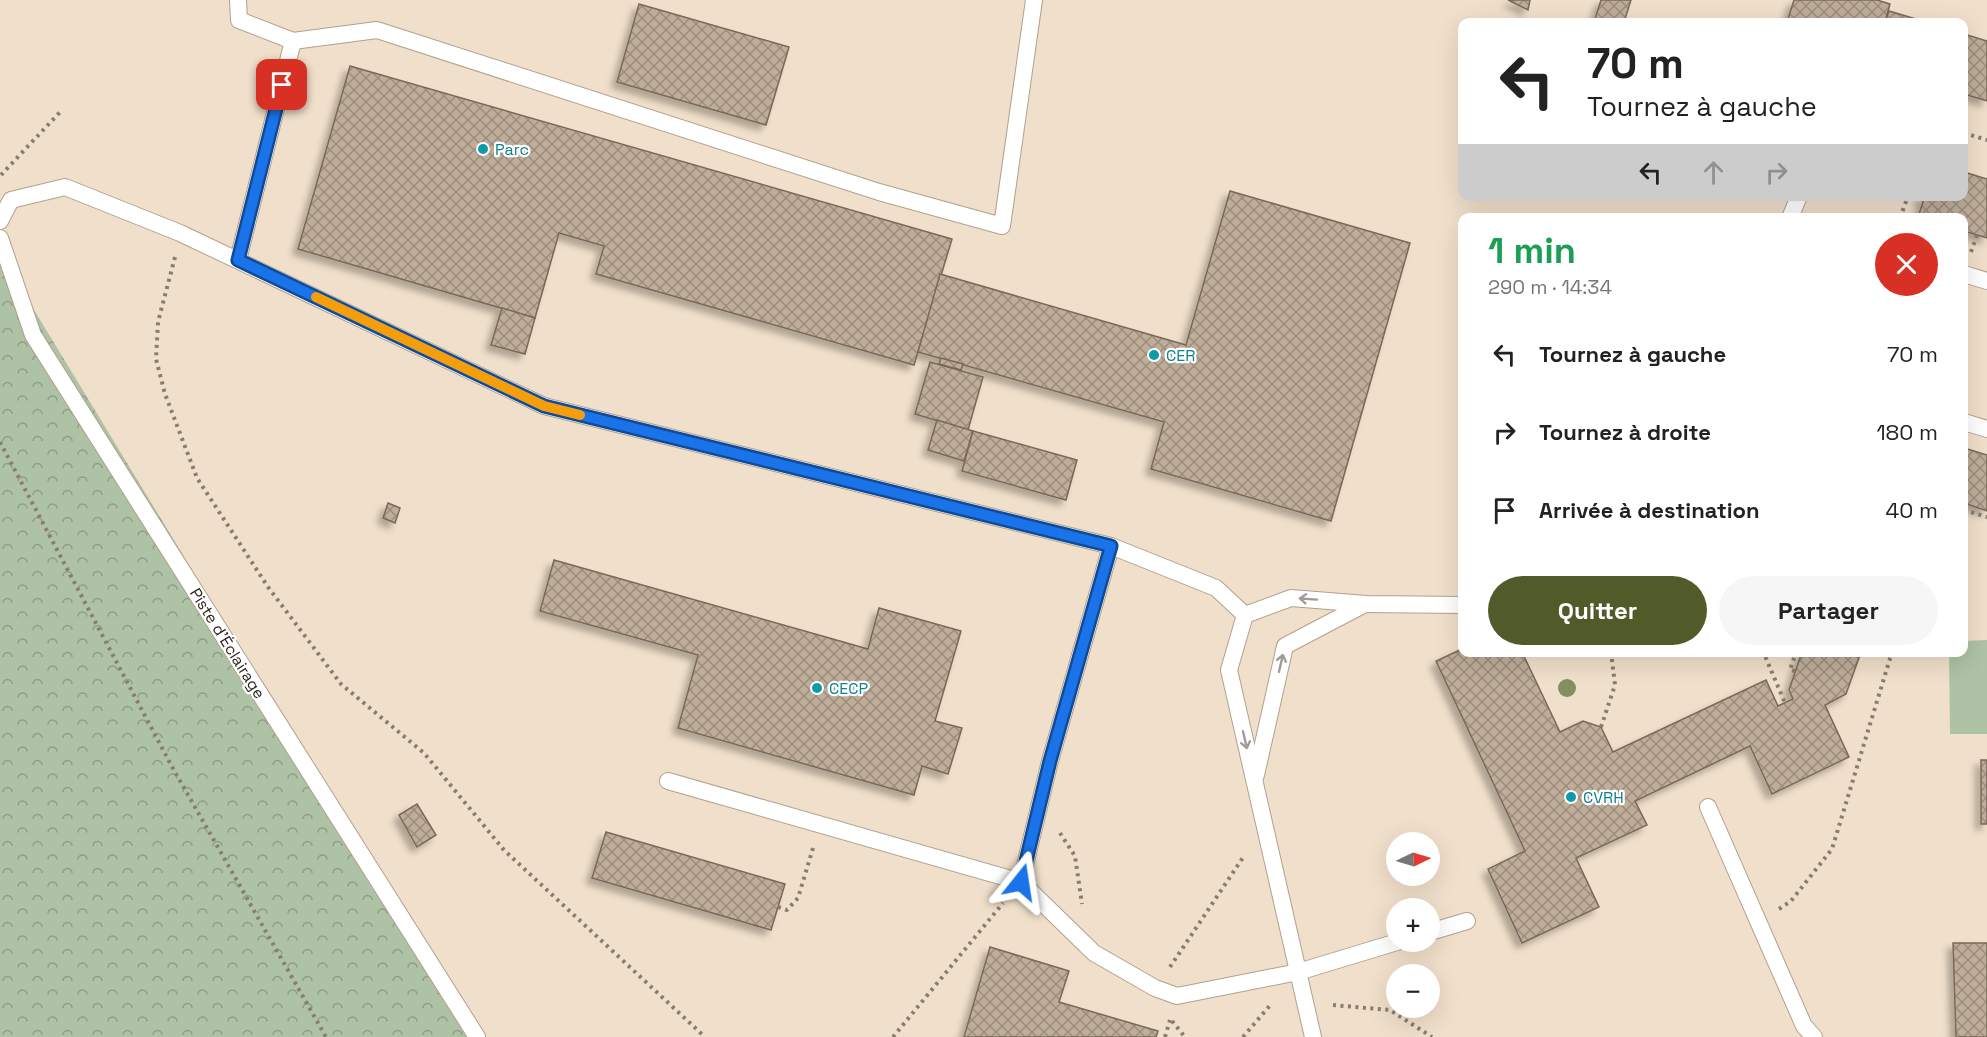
<!DOCTYPE html>
<html lang="fr">
<meta charset="utf-8">
<style>
:root{--surface:#fff;--page:#f6f6f6;--text:#222;--muted:#767676;--accent:#515b2a}
body{margin:0;font-family:"Space Grotesk",sans-serif;background:var(--page);color:var(--text);height:100vh;display:flex;flex-direction:column;font-size:22px;white-space:nowrap}
*{box-sizing:border-box;margin:0}
p{font-size:20px;color:var(--muted)}
.icon{flex:none;width:33px;height:33px;fill:none;stroke:currentColor;stroke-width:2;stroke-linecap:round;stroke-linejoin:round}
.map{position:relative;flex:1;overflow:hidden}
.drawer{position:absolute;left:1458px;top:213px;width:510px;height:444px;display:flex;flex-direction:column;background:var(--surface);border-radius:12px;box-shadow:0 6px 24px #0002}
.drawer>*{flex:none}
.guide{position:absolute;left:1458px;top:18px;width:510px;height:183px;border-radius:12px;box-shadow:0 6px 24px #0002;background:#fff;color:var(--text);overflow:hidden}
.needle{width:39px;rotate:85deg}
.tools{position:absolute;left:1386px;top:832px;display:grid;gap:12px}
.tools a{display:grid;place-items:center;width:54px;height:54px;border-radius:50%;background:var(--surface);box-shadow:0 6px 24px #0002;font-size:30px}
.pin{position:absolute;display:grid;place-items:center;width:51px;height:51px;color:#fff;margin:-26px;border-radius:12px;box-shadow:0 3px 9px #0006}
.me{position:absolute;width:66px;margin:-33px;rotate:15deg;stroke-linejoin:round;filter:drop-shadow(0 0 4px #0008)}
.turn{display:flex;align-items:center;gap:21px;height:126px;padding:0 30px;font-size:27px}
.turn .icon{width:78px;height:78px;stroke-width:2.5}
.turn b{display:block;font-size:42px;line-height:51px}
.lanes{display:flex;align-items:center;height:57px;padding:0 30px;background:#0003;justify-content:center;gap:30px;direction:ltr}
.lanes .off{opacity:.35}
.round{display:grid;place-items:center;flex:none;width:63px;height:63px;border-radius:32px;background:var(--page)}
.overview{display:flex;align-items:center;justify-content:space-between;height:102px;padding:0 30px}
h1{font-size:36px;font-weight:600;line-height:45px;color:#1e9e55}
.button{display:flex;gap:12px;margin-top:auto;padding:12px 30px}
.button a{flex:1;height:69px;border-radius:36px;background:var(--accent);color:#fff;font-size:24px;font-weight:600;line-height:69px;text-align:center}
.button a+a{background:var(--page);color:var(--text)}
ul{padding:0;list-style:none}
li{display:flex;align-items:center;gap:18px;height:78px;padding:0 30px}
li div{flex:1}
li b{display:block;font-size:22px}
li em{font-style:normal}
.map>svg:first-child{display:block}
</style>
<div class="map">
<svg width="1987" height="1037" viewBox="0 0 1987 1037">
<defs>
<pattern id="forest-crowns" width="20" height="18" patternUnits="userSpaceOnUse" patternTransform="scale(1.5)"><rect width="20" height="18" fill="#aec2a5"/><path d="M2 6a3 3 0 1 1 6 0M12 15a3 3 0 1 1 6 0" fill="none" stroke="#8e9d86"/></pattern>
<pattern id="building-cross-hatch" width="8" height="8" patternUnits="userSpaceOnUse" patternTransform="scale(1.5)"><rect width="8" height="8" fill="#bfad9a"/><path d="M0 0l8 8M0 8l8-8" fill="none" stroke="#9b8d7d"/></pattern>
<filter id="shadow"><feDropShadow dx="-5.5" dy="5.5" stdDeviation="3" flood-color="#0004"/></filter>
</defs>
<rect width="100%" height="100%" fill="#f0dfca"/>
<path fill="url(#forest-crowns)" d="M0,254L476,1037H0Z"/>
<path fill="#aec2a5" d="M1987,640V734H1950L1949,653L1964,652V641Z"/>
<g fill="url(#building-cross-hatch)" stroke="#796957" stroke-width="1.5" filter="url(#shadow)">
<path d="M1508,0H1530L1528,10Z"/>
<path d="M1601,0H1631L1624,22H1594Z"/>
<path d="M1794,0H1877L1890,4L1885,22H1787Z"/>
<path d="M639,4L789,47L766,125L617,82Z"/>
<path d="M1889,11L1926,22H1885Z"/>
<path d="M1964,34L1987,41V101L1964,94Z"/>
<path d="M350,66L952,239L914,365L596,274L604,246L559,233L535,318L298,249Z"/>
<path d="M1964,172L1987,179V238L1964,231V218L1918,217L1923,202L1919,196H1964Z"/>
<path d="M1230,191L1410,243L1331,521L1151,469L1164,422L918,352L940,274L1186,345Z"/>
<path d="M502,308L535,318L525,354L491,345Z"/>
<path d="M941,358L963,364L961,370L939,364Z"/>
<path d="M930,362L983,377L968,430L915,414Z"/>
<path d="M937,420L973,431L964,461L928,450Z"/>
<path d="M973,431L1077,460L1066,500L962,471Z"/>
<path d="M1964,448L1987,455V511L1964,503Z"/>
<path d="M388,503L400,508L395,523L383,518Z"/>
<path d="M554,560L868,649L879,608L961,631L935,721L962,728L948,774L922,766L914,795L678,728L698,655L540,611Z"/>
<path d="M1462,649V652H1522L1560,732L1583,721L1601,727L1613,752L1766,680L1778,706L1793,699L1789,690L1802,652H1861L1846,694L1825,705L1849,757L1772,794L1750,746L1635,801L1647,825L1576,858L1599,907L1522,943L1488,869L1525,851L1436,661Z"/>
<rect x="1981" y="760" width="6" height="64"/>
<path d="M417,804L436,835L417,847L399,815Z"/>
<path d="M606,832L785,884L771,930L592,878Z"/>
<path d="M1953,943H1987V1037H1956Z"/>
<path d="M990,947L1069,971L1059,1002L1158,1031L1156,1037H964Z"/>
</g>
<g fill="none" stroke-linecap="round" stroke-linejoin="round">
<g stroke="#b1a18d" stroke-width="18">
<g id="lane">
<path d="M293,41L377,30L879,192L1002,226L1034,0"/>
<path d="M1790,218L1799,196"/>
<path d="M0,221L11,200L65,187L180,233L544,406L1111,546L1216,588L1245,615"/>
<path d="M0,238L33,335L477,1037"/>
<path d="M238,260L293,41L239,20L238,0"/>
<path d="M1964,274L1987,281"/>
<path d="M1964,422L1987,429"/>
<path d="M1256,775L1285,646L1365,604"/>
<path d="M668,781L1021,882L1050,761L1111,546"/>
<path d="M1708,807L1804,1026L1814,1037"/>
<path d="M1021,882L1094,953L1155,988L1177,996L1298,972L1397,942"/>
<path d="M1430,932L1467,921"/>
<path d="M1313,1037L1229,670L1245,615L1291,598L1366,604L1462,605"/>
</g>
</g>
<g stroke="#887d6f" stroke-width="4" stroke-dasharray="3 4.5" stroke-linecap="butt">
<path d="M1964,133L1987,140"/>
<path d="M1,175L61,111"/>
<path d="M1900,218L1908,196"/>
<path d="M1971,252L1977,235"/>
<path d="M175,257L158,322L156,359L165,394L197,478L268,587L341,684L424,753L504,850L705,1037"/>
<path d="M0,442L171,765L326,1037"/>
<path d="M1964,510L1987,517"/>
<path d="M1760,652L1765,656L1785,703"/>
<path d="M1795,671L1790,670L1796,652"/>
<path d="M1601,727L1615,685L1611,652"/>
<path d="M1060,833L1075,856L1082,904"/>
<path d="M778,907L787,910L798,898L813,848"/>
<path d="M1779,909L1791,901L1832,849L1892,652"/>
<path d="M1170,967L1244,856"/>
<path d="M1333,1005L1390,1010L1432,1037"/>
<path d="M1172,1021L1185,1037"/>
<path d="M893,1037L1003,903"/>
<path d="M1165,1037L1170,1020"/>
<path d="M1243,1037L1272,1003"/>
</g>
<use href="#lane" stroke="#fff" stroke-width="16"/>
</g>
<circle fill="#818f62" cx="1567" cy="688" r="9"/>
<defs><path id="oneway-shaft" d="M-6 0H5M1.5-3L5.5 0L1.5 3" fill="none" stroke-width="1.6" stroke-linecap="round" stroke-linejoin="round" transform="scale(1.5)"/></defs>
<g stroke="#a09d99">
<use href="#oneway-shaft" transform="translate(1308 599) rotate(-176)"/>
<use href="#oneway-shaft" transform="translate(1281 663) rotate(-77)"/>
<use href="#oneway-shaft" transform="translate(1245 740) rotate(77)"/>
</g>
<g fill="none" stroke-linecap="round" stroke-linejoin="round">
<g stroke="#114b97" stroke-width="15">
<path id="route" d="M282,85L238,260L544,406L1111,546L1050,761L1021,882"/>
</g>
<use href="#route" stroke="#1a73e8" stroke-width="10"/>
<path stroke="#f59e0b" stroke-width="10" d="M316,297L544,406L580,415"/>
</g>
<g fill="#0f9aa8" stroke="#fff" stroke-width="2">
<circle cx="483" cy="149" r="6"/>
<circle cx="1154" cy="355" r="6"/>
<circle cx="817" cy="688" r="6"/>
<circle cx="1571" cy="797" r="6"/>
</g>
<g text-anchor="middle" stroke-width="4.5" stroke-linejoin="round" paint-order="stroke">
<g font-size="16" fill="#0d838f" stroke="#fff" text-anchor="start">
<text x="495" y="155">Parc</text>
<text x="1166" y="361">CER</text>
<text x="829" y="694">CECP</text>
<text x="1583" y="803">CVRH</text>
</g>
<g font-size="16" fill="#2b251d" stroke="#fff">
<text transform="translate(228 643) rotate(58)" y="6">Piste d’Éclairage</text>
</g>
</g>
</svg>
<div class="tools">
<a><svg class="needle" viewBox="-14 -14 28 28"><path d="M0-13l5 13h-10z" fill="#e53935"/><path d="M0 13l5-13h-10z" fill="#767676"/></svg></a>
<a>+</a>
<a>−</a>
</div>
<div class="pin" style="left:282px;top:85px;background:#d93025"><svg class="icon" aria-label="arrive" viewBox="0 0 24 24"><path d="M6 21V4h12l-3 4 3 4H6"/></svg></div>
<svg class="me" style="left:1021px;top:882px" viewBox="-20 -20 40 40"><path d="M0-17L14 15 0 8-14 15z" fill="#1a73e8" stroke="#fff" stroke-width="4"/></svg>
<div class="guide">
<div class="turn"><svg class="icon" aria-label="left" viewBox="0 0 24 24"><path d="M17 20v-9H6M10 6l-5 5 5 5"/></svg><div><b>70 m</b>Tournez à gauche</div></div>
<div class="lanes"><svg class="icon" aria-label="left" viewBox="0 0 24 24"><path d="M17 20v-9H6M10 6l-5 5 5 5"/></svg><svg class="icon off" aria-label="ahead" viewBox="0 0 24 24"><path d="M12 20V5M6 11l6-6 6 6"/></svg><svg class="icon off" aria-label="right" viewBox="0 0 24 24"><path d="M7 20v-9h11M14 6l5 5-5 5"/></svg></div>
</div>
<section class="drawer">
<div class="overview"><div><h1>1 min</h1><p>290 m · 14:34</p></div><a class="round" style="background:#d93025;color:#fff"><svg class="icon" aria-label="close" viewBox="0 0 24 24"><path d="M6 6l12 12M18 6L6 18"/></svg></a></div>
<ul>
<li><svg class="icon" aria-label="left" viewBox="0 0 24 24"><path d="M17 20v-9H6M10 6l-5 5 5 5"/></svg><div><b>Tournez à gauche</b></div><em>70 m</em></li>
<li><svg class="icon" aria-label="right" viewBox="0 0 24 24"><path d="M7 20v-9h11M14 6l5 5-5 5"/></svg><div><b>Tournez à droite</b></div><em>180 m</em></li>
<li><svg class="icon" aria-label="arrive" viewBox="0 0 24 24"><path d="M6 21V4h12l-3 4 3 4H6"/></svg><div><b>Arrivée à destination</b></div><em>40 m</em></li>
</ul>
<div class="button"><a>Quitter</a><a>Partager</a></div>
</section>
</div>
